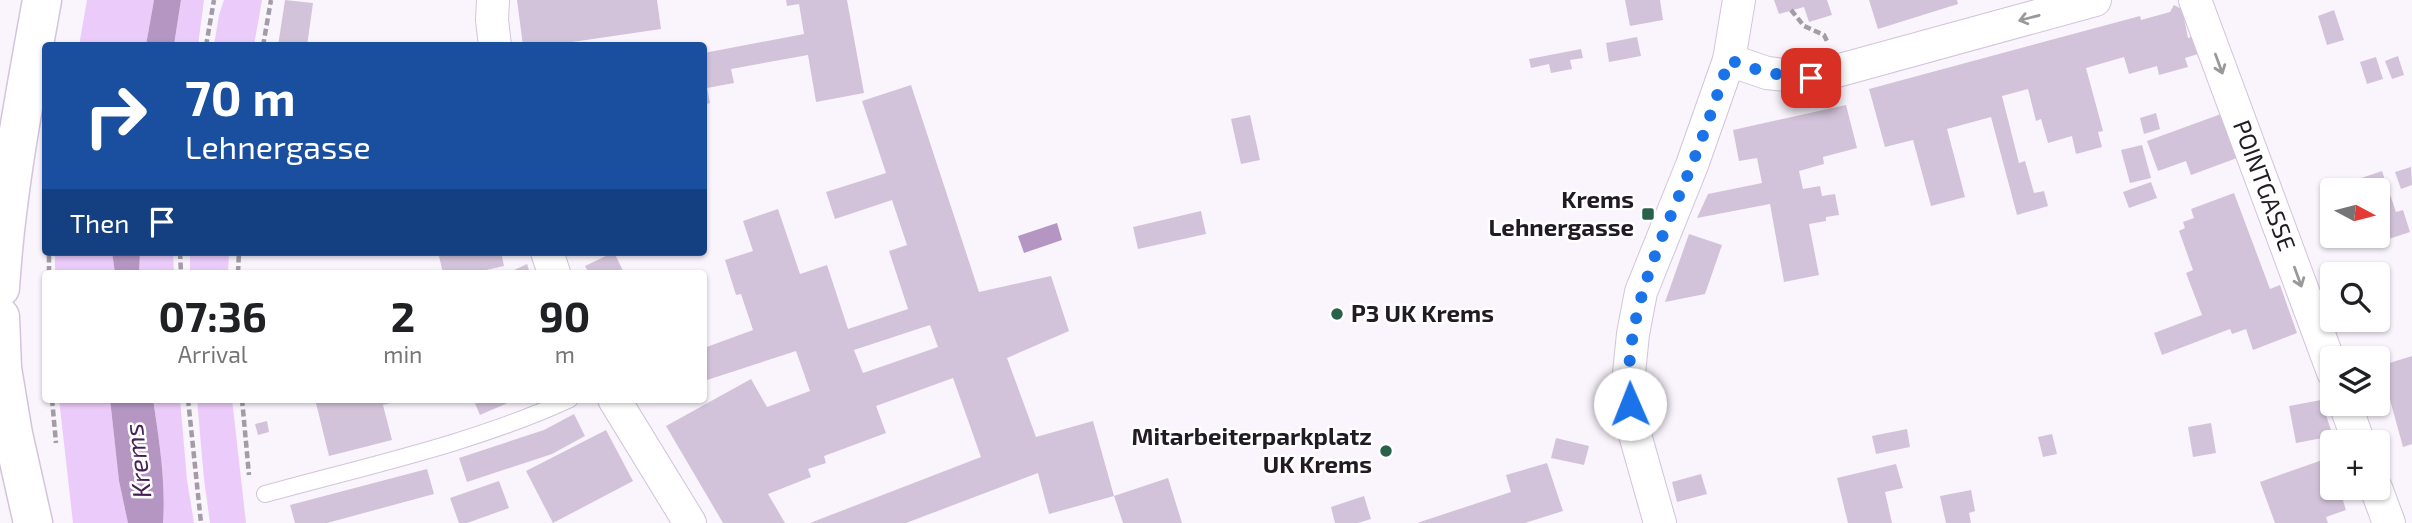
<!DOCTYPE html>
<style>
:root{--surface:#fff;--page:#f6f6f6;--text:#202124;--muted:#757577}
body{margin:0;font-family:"Exo 2",sans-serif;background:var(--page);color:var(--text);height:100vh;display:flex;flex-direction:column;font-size:26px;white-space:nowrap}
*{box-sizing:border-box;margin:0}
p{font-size:23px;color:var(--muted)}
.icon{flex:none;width:38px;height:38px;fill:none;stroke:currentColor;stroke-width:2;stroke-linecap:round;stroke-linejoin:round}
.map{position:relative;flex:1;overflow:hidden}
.side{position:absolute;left:42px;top:270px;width:665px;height:133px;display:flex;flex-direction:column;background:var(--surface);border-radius:7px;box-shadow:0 2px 5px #0004}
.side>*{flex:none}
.top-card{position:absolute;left:42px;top:42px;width:665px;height:214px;border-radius:7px;box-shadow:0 2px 5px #0004;background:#1a4fa0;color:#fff;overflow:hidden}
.needle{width:46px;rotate:97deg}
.fabs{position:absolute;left:2320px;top:178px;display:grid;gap:14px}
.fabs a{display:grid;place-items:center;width:70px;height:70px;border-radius:7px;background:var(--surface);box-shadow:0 2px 5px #0004;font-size:35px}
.pin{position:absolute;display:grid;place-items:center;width:60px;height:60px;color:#fff;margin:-30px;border-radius:14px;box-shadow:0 4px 10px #0006}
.me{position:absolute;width:77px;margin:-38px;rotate:359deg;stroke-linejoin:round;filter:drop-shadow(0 0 5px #0008)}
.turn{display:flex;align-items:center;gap:24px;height:147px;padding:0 28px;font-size:32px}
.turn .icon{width:91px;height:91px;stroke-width:2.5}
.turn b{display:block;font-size:49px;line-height:60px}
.then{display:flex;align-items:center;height:66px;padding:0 28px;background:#0003;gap:14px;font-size:26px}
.eta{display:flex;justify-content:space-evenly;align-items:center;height:119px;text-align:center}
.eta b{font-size:42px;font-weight:700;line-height:49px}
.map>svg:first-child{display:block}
</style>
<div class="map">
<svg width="2412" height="523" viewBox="0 0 2412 523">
<rect width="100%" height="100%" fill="#faf4fd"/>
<g fill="#ebcbf9">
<path d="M87,0H154L146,45L79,46Z"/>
<path d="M181,0H204L198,45L174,46Z"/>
<path d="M224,0H262L254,45H214L219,15Z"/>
<path d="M55,252H112L115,273H55Z"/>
<path d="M140,252H173L174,273H139Z"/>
<path d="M190,252H229L228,273H190Z"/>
<path d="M59,399H110L119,480L128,523H73Z"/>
<path d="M153,399H180L187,480L194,523H163C166,481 159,440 153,399Z"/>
<path d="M197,399H232L246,523H210L204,479Z"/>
</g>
<g fill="#b596c3">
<path d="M154,0H181L174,45H146Z"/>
<path d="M1057,223L1062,240L1024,253L1018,236Z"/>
<path d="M112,252H140L139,273H115Z"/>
<path d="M110,399H153C159,440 166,481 163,523H128L119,481Z"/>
</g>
<g fill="#d3c3da" fill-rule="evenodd">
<path d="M285,0L313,3L307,46H278Z"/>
<path d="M517,0H657L661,29L545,46H523Z"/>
<path d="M786,0H847L864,93L816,102L808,55L731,69L734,83L707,88L710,103L704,105V53L804,34L799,4L787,6Z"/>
<path d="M1625,0H1660L1663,20L1630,26Z"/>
<path d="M1774,0H1827L1832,15L1809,22L1804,7L1779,14Z"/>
<path d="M1869,0H1957L1958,4L1878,29Z"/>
<path d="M2174,5L2187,12L2184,18L2188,38L2194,36L2198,54L2185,58L2188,67L2159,75L2157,66L2129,74L2124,57L2086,68L2103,131L2098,132L2102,147L2076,154L2072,136L2048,143L2041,119L2036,121L2028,89L2002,96L2019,163L2025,161L2034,193L2044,191L2048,206L2017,215L1991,117L1947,129L1965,197L1931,206L1913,140L1885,147L1869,89L2140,16L2141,20L2170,12Z"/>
<path d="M2334,10L2344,40L2327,45L2318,16Z"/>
<path d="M1637,37L1641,56L1609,62L1606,43Z"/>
<path d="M1581,49L1583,58L1570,60L1572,69L1551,73L1549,64L1531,68L1529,59Z"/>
<path d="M2398,56L2404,75L2392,79L2385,61Z"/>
<path d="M2376,57L2383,79L2367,84L2360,62Z"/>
<path d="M911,85L979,292L1051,276L1069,331L1007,358L1036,437L1093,421L1114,496L1049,514L1038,473L906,523H810L981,457L953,378L876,406L886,433L824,456L826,463L808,469L811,477L768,494L785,523H723L666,426L751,379L767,407L810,391L796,351L704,381V348L753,330L741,294L736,295L725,260L753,251L743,221L778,209L800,274L827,265L848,329L908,309L889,251L907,245L892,200L835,219L826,192L886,173L862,101ZM930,325L938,347L863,373L854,350Z"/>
<path d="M1846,105L1857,148L1823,157L1824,164L1799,171L1803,189L1820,186L1822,196L1835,194L1839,215L1826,217V221L1809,224L1819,275L1784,282L1770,204L1697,218L1708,194L1762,183L1757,158L1739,161L1733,130Z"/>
<path d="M2156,113L2160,129L2144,134L2140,118Z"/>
<path d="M2221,114L2237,158L2191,175L2186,161L2158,171L2147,141Z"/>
<path d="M1250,115L1260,160L1241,164L1231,119Z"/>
<path d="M2142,145L2151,178L2130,183L2121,150Z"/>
<path d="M2411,167L2412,185L2401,189L2395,172Z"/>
<path d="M2382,171L2396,212L2403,210L2410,232L2361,248L2357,236H2378V191H2333L2332,207L2326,190Z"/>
<path d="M2151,182L2157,198L2129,208L2123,192Z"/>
<path d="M2234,193L2270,289L2280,285L2297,333L2253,350L2246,329L2232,334L2230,329L2162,355L2154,333L2202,315L2186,273L2193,270L2179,231L2185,228L2183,222L2194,218L2191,209Z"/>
<path d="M1201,211L1206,234L1138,249L1133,227Z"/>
<path d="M1689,234L1722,245L1705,294L1665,302Z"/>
<path d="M438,252H501L504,266L473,273H443Z"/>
<path d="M614,252L624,273H589L585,266Z"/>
<path d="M527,264L530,273H513L512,271Z"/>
<path d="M2412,356V444L2403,447L2386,385L2388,384L2383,365Z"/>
<path d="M315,399H390L391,403L383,405L392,440L329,456Z"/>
<path d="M473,399H517L480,415Z"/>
<path d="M2321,400L2333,436L2296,443L2289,406Z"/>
<path d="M574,414L585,436L552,454L467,482L459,458L544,430Z"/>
<path d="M267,421L269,432L258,435L255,424Z"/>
<path d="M2211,423L2216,453L2193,457L2188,427Z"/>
<path d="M1907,429L1910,447L1876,454L1872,436Z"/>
<path d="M606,430L633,481L553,523L526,471Z"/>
<path d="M2052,434L2057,454L2043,457L2038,437Z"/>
<path d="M1556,438L1589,446L1584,465L1551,458Z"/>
<path d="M2328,458L2333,471V488H2339L2346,510L2326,517L2328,523H2275L2260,482Z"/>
<path d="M1547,463L1563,511L1525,523H1417L1511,492L1506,475Z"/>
<path d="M1896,464L1903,488L1885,492L1892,523H1848L1837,478Z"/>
<path d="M427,469L434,494L327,523H295L290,505Z"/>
<path d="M1701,474L1707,494L1677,502L1672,482Z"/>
<path d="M1168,478L1182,523H1123L1114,496Z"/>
<path d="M499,481L509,508L467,523H459L450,498Z"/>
<path d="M1971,490L1975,511L1969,513L1971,523H1946L1940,496Z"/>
<path d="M1364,496L1371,519L1358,523H1335L1331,507Z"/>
</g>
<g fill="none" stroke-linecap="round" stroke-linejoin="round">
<g stroke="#d3c4db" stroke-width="18">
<path id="service" d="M265,494C366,466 475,443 570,399"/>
</g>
<g stroke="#d3c4db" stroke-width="34">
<g id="minor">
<path d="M493,0L492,20L495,46"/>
<path id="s1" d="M2195,0L2333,372"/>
<path d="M1729,60L1767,73L1811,78L2095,0"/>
<path d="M547,252L554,273"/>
<path d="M614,399L690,523"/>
<path d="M2345,404L2359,443"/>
<path d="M2376,488L2389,523"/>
<path d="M1660,523L1632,424L1628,383L1633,334L1641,292L1692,165L1729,60L1739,0"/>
</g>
</g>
<g stroke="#d3c4db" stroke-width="41">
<g id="tertiary">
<path d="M0,288C6,191 25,96 42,0"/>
<path d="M0,317L2,368L13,434L33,523"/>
</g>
</g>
<g stroke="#a29ca5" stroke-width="4.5" stroke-dasharray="7 3.5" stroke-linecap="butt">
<path d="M1791,10L1804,26L1824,35L1827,41"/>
<path d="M206,46L214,0"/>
<path d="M263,46L271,0"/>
<path d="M180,252L181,273"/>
<path d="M49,273V252"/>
<path d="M238,273L239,252"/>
<path d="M52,399L56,443"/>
<path d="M188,399L201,523"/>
<path d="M242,399L249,475"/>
</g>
<use href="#service" stroke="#fff" stroke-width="16"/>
<use href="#minor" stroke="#fff" stroke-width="32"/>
<use href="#tertiary" stroke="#fff" stroke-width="38"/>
</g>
<defs><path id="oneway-shaft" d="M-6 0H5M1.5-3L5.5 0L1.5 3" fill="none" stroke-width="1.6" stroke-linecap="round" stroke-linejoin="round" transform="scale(1.75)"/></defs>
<g stroke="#9b989c">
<use href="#oneway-shaft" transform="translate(2029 18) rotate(165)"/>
<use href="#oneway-shaft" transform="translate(2219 64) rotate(70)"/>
<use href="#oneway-shaft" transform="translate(2298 277) rotate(70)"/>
</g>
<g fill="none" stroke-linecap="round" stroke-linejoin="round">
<path stroke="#1a73e8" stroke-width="12" stroke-dasharray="0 21.6" d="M1630,404C1622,319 1660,243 1691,167C1705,132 1717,96 1729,60L1767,73L1811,78"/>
</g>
<g fill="#28624b" stroke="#fff" stroke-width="2.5">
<rect x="1641" y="207" width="14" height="14" rx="3.5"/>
<circle cx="1337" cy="314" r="7"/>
<circle cx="1386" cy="451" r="7"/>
</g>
<g text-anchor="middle" stroke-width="5" stroke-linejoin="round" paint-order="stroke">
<g font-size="24" fill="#211b23" stroke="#fff">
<text dy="8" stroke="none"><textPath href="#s1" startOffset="198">POINTGASSE</textPath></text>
</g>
<g font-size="24" font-weight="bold" fill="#211b23" stroke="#fff" text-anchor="end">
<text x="1634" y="208">Krems<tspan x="1634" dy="28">Lehnergasse</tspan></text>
<text x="1351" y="322" text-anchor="start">P3 UK Krems</text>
<text x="1372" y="445">Mitarbeiterparkplatz<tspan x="1372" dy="28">UK Krems</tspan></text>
</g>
<g font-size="26" font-style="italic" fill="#451e55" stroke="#fff">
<text transform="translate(138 461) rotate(-97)" y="9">Krems</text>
</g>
</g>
</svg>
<div class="fabs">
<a><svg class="needle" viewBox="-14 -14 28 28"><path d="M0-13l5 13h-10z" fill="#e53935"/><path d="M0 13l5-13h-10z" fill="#757577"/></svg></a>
<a><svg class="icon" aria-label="search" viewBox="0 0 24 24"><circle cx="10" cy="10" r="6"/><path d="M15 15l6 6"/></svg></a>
<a><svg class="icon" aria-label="layers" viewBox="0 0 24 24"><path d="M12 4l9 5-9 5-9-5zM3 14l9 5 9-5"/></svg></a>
<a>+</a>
</div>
<div class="pin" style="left:1811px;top:78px;background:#d93025"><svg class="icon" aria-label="arrive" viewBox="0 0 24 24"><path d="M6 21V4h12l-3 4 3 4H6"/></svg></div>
<svg class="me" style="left:1630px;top:404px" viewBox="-20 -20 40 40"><circle r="19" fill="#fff"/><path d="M0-13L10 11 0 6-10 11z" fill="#1a73e8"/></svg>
<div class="top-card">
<div class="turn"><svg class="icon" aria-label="right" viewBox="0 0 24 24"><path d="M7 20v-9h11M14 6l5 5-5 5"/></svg><div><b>70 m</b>Lehnergasse</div></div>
<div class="then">Then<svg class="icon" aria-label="arrive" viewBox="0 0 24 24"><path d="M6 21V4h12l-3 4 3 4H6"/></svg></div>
</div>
<section class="side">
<div class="eta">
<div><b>07:36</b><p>Arrival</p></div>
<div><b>2</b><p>min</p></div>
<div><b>90</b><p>m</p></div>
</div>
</section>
</div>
